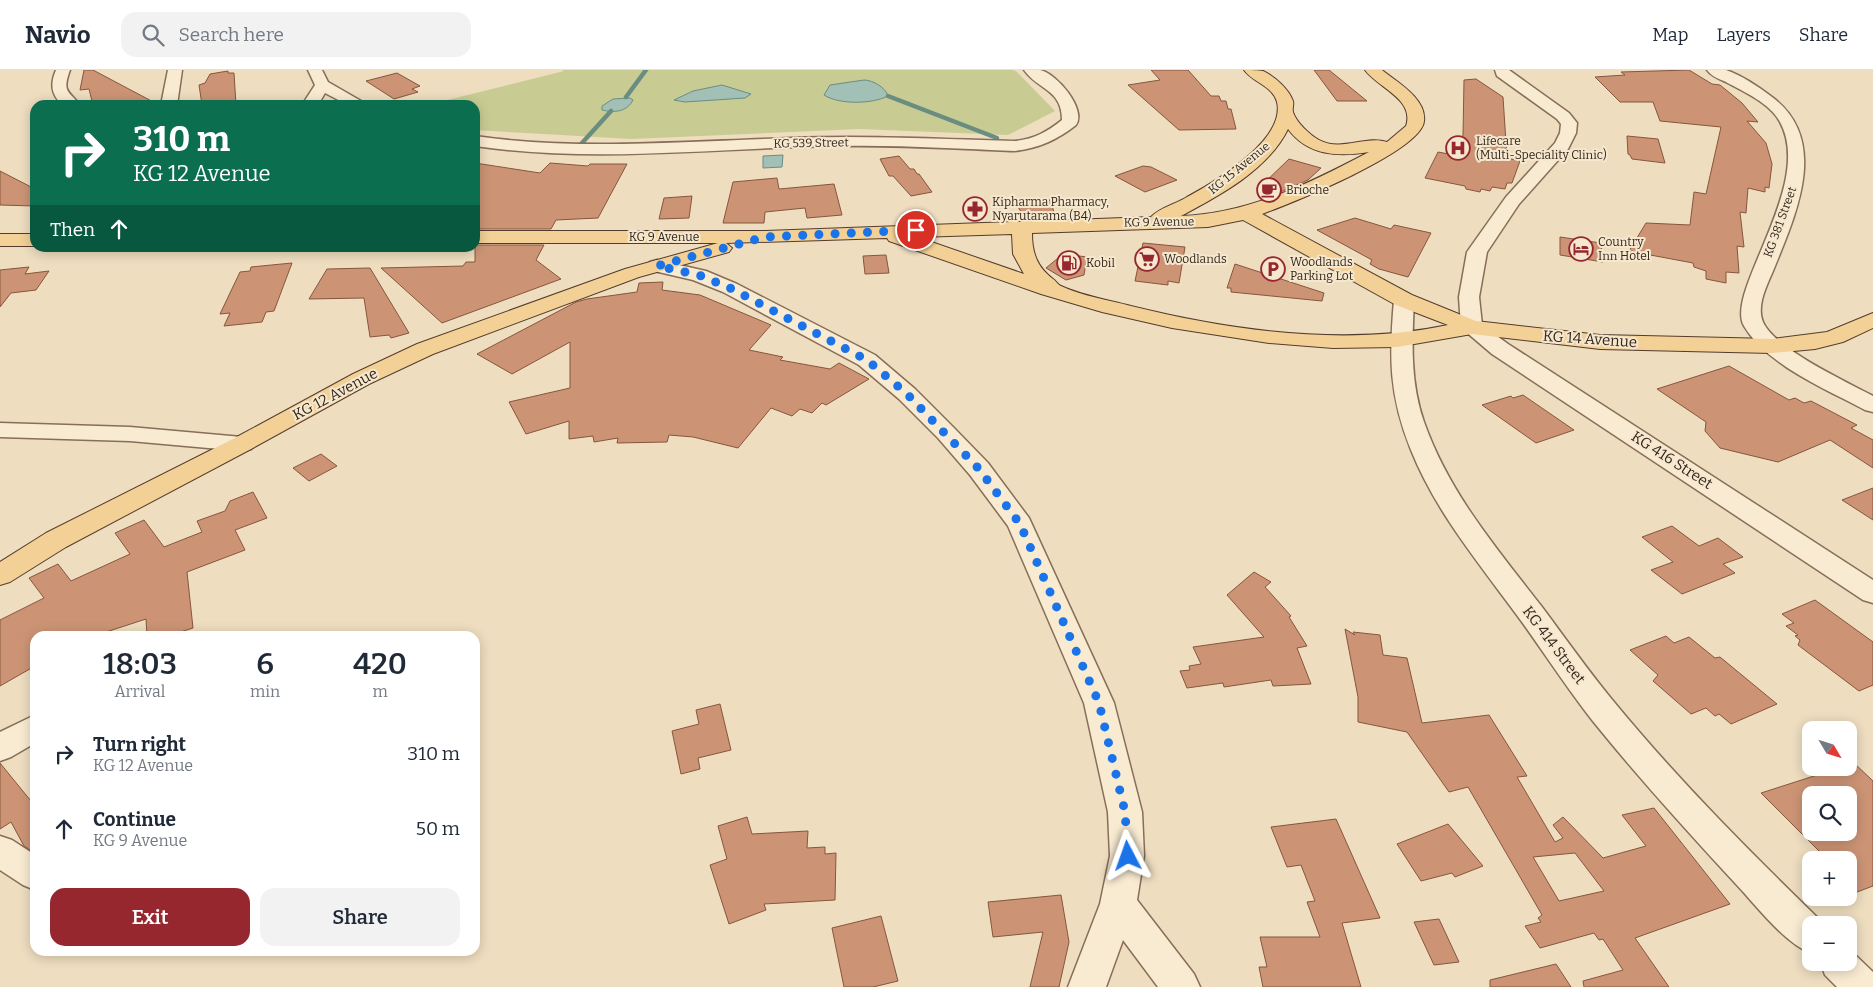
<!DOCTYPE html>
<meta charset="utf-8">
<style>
:root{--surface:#fff;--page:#f2f2f3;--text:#1f2937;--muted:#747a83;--line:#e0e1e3;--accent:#96272f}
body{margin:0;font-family:Bitter,serif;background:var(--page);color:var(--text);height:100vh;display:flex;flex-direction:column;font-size:19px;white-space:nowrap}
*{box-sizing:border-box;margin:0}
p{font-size:16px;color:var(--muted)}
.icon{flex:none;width:28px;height:28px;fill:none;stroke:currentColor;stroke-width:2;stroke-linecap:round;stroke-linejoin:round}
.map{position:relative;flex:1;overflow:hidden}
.drawer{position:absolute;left:30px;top:561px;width:450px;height:325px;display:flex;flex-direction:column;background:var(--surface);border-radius:15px;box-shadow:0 2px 12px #0003}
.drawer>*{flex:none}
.hud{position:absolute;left:30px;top:30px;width:450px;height:152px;border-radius:15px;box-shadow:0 2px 12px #0003;background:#0b6e4f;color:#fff;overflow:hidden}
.needle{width:32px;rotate:128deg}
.fabs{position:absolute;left:1802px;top:651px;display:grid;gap:10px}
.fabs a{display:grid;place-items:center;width:55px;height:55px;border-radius:10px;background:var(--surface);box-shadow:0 2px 12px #0003;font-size:25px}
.pin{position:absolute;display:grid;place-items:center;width:42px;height:42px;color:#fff;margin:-21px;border:2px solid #fff;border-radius:50%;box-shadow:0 1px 5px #0007}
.me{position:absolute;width:55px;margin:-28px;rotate:356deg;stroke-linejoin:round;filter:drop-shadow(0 0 4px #0008)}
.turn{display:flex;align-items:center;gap:18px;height:105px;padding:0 20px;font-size:22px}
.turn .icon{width:65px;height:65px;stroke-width:2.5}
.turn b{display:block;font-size:35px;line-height:42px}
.then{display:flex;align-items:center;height:48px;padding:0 20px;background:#0003;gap:10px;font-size:19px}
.eta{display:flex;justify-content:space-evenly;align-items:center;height:85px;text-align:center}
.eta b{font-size:30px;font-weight:600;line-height:35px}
.button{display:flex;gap:10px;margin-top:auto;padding:10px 20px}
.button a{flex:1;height:58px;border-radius:15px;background:var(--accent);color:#fff;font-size:20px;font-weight:600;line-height:58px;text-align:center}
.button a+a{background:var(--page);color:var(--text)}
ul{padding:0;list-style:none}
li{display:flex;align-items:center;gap:15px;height:75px;padding:0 20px}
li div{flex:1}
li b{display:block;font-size:19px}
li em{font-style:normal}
header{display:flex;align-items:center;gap:30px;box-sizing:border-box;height:70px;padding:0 25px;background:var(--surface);border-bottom:1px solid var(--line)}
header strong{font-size:24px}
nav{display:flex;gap:28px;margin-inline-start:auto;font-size:18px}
.search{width:350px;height:45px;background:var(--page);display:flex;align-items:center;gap:12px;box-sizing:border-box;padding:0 18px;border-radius:15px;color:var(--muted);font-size:19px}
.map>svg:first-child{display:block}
</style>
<header>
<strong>Navio</strong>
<div class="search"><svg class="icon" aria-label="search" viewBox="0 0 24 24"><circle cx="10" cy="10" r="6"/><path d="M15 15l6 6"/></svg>Search here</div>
<nav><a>Map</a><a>Layers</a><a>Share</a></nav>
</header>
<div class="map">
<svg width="1873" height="917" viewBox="0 0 1873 917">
<rect width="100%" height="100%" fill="#eeddbf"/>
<path fill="#c8cc93" d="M562,0H1012L1016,1L1055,41L1008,65L860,59L631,69L475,60V35H427L564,1Z"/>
<g fill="#a2c0b5" stroke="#6a8d82">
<path d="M864,10C873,10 886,18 888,26C873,34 839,35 824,25L830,15Z"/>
<path d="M722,15L751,24L745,28L685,32L674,30L693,21Z"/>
<path d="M630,28L633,30C627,42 614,43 602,40V36L613,29Z"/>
<path d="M783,85L782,97L763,98V86Z"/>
</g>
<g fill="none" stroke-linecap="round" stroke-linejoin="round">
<g stroke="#6a8d82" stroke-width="4.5">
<path d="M888,26L997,68"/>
<path d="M626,27L646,0"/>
<path d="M582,73L611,41"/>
</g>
</g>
<g fill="#cc9475" stroke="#86563d" fill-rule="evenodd">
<path d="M84,0H93L159,35H93L89,19L80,20Z"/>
<path d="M1151,0H1188L1211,26H1219L1221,31H1226L1228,39H1231L1236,59L1179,60L1128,15L1160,10Z"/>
<path d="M1314,0H1329L1367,31H1337Z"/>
<path d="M1689,0L1712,14L1720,15L1742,33L1758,52L1747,51L1766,73L1772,94L1769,118L1765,117V122L1748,118L1746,143L1740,142L1744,177L1737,176L1739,203L1726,202V213L1706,209V201L1694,197L1693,193L1629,181L1646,153L1690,155L1694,122L1706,124L1721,57L1660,51L1653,32H1620L1595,7L1625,5L1621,2Z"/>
<path d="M228,1V3H234L236,35H202L199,15L205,13L210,4Z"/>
<path d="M397,3L420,16L412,19L418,22L394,29L366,11Z"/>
<path d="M1476,9L1503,27L1507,88L1520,91L1512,113H1507L1505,119L1492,117L1490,121L1481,119L1480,122L1466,119L1465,116L1425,108L1438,82L1454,85L1463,65L1464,10Z"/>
<path d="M1627,66L1658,69L1665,93L1632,89L1630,85L1628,84Z"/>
<path d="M899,86L910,99H914L917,104H919L932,122L911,126L893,106H889L880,89Z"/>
<path d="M1289,89L1321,98L1308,110L1278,123L1259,118Z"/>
<path d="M475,93L540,103L550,93L588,96L590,94H627L598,148L556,150L551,159H475Z"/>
<path d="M1143,96L1151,97L1177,110L1145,122L1115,106Z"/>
<path d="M0,101L35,119V136L0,135Z"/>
<path d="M777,108L779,119L834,114L842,145L807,148L805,138L765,142L764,153H723L733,112Z"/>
<path d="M692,126L689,148L659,149L664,128Z"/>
<path d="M1050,130L1056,148L1038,149L1026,150L1015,132Z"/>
<path d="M1355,148L1391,159L1394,155L1431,163L1408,207L1379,199L1370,194L1372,190L1317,160Z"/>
<path d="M1560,167L1601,173L1603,192L1560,185Z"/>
<path d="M1143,173L1185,177L1179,213L1168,211V215L1135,211Z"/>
<path d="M475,175H544L536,190L561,209L442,253L381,198L463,196L466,192H475Z"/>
<path d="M1063,184L1087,187L1084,205L1066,210L1046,198Z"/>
<path d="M886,185L889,203L865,204L863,186Z"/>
<path d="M292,193L274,241L266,242L262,252L224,256L230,243L220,244L240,202L250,201L251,197Z"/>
<path d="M1235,194L1324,223L1322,231L1231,222V218H1227Z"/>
<path d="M29,197L25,204L49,201L36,220L11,223L0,237V200Z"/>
<path d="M370,198L409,263L391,268L389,265L370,267L364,228L309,229L327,199Z"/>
<path d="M663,212L662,220L700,225L771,255L749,280L783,287L780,290L830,299L839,293L869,309L826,335L822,333L812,343L800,339L792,346L771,338L738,378L693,367L669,365L667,372L617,373L618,368L594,372L593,366L569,369V351L526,364L509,332L570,318V272L512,304L477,284L576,232L587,229L637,222L639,213Z"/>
<path d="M1729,296L1789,330L1795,328L1804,333L1811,331L1857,355L1851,358L1873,370V398L1830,370L1778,392L1720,378L1705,361L1706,352L1657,319Z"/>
<path d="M1523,325L1574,360L1536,373L1482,335L1511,326L1513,328Z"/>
<path d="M321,384L337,396L309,411L293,398Z"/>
<path d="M1873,418V450L1842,430Z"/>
<path d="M253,422L267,448L235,460L245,480L187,502L193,558L168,566H147L146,549L106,562L107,566H35V596L0,616V550L44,528L29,508L58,494L71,511L130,484L115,463L144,450L164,477L202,462L197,451L225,441L230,431Z"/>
<path d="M1672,456L1699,476L1718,468L1743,487L1723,494L1735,503L1682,524L1651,500L1673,492L1642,467Z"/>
<path d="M1254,502L1271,512L1265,517L1291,546L1289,547L1307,576L1297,578L1311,614L1273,616L1271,610L1224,617L1223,613L1187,618L1180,601L1190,600L1189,596L1201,594L1193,577L1264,567L1227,525Z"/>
<path d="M1815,530L1873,572V615L1859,621L1798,575L1800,570L1795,566L1798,565L1786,556L1794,553L1782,544Z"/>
<path d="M1345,559L1355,565L1353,562L1380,565L1383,585L1407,588L1422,653L1489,645L1527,706L1517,707L1555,772L1563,768L1553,755L1563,747L1603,788L1646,776L1622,745L1654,738L1730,834L1635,868L1669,917H1584L1583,911L1623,900L1603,869L1599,870L1594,863L1540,878L1525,856L1541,852L1538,848L1542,845L1468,717L1449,722L1407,662L1358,652V627ZM1575,783L1604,821L1559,831L1533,787Z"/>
<path d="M1666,566L1674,573L1689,567L1715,588L1720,587L1777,634L1731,654L1719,644L1715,646L1706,638L1691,644L1653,611L1658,605L1630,580Z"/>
<path d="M720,634L731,680L698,688L700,699L681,704L672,661L699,654L696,640Z"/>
<path d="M0,693L35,736V783L24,776L11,752L0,759Z"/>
<path d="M1854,693L1873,711V816L1857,822L1849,814V790H1828L1761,723L1839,698H1849V694ZM1811,725H1849V762H1811Z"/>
<path d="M747,747L752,764L808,761L807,778L825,777V784L836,783L835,830L764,834L766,840L729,854L710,795L727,789L718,756Z"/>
<path d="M1336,749L1380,848L1342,853L1361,917H1263L1259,897H1267L1260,867H1320L1307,832L1315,831L1301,795L1287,797L1271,757Z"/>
<path d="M1448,754L1483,796L1455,807L1452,803L1421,811L1397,774Z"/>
<path d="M1061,825L1069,872L1059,917H1030L1043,862L993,867L988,832Z"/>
<path d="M881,846L898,911L873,917H844L832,858Z"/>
<path d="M1439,849L1459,892L1434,895L1414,852Z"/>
<path d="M1556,894L1571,917H1490V910Z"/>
</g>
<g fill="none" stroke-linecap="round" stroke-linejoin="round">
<g stroke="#876e58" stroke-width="3">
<g id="minor">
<path d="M56,0H70C62,22 68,20 80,35H62C51,24 50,14 56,0Z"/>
<path d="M168,0H182L177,35H161Z"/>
<path d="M308,0H322L328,12L368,35H348L325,23L318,35H302L315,15Z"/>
<path d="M1024,0C1029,0 1035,0 1040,0C1056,3 1087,39 1076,55C1057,70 1039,78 1015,81C958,79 901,75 845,76C722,77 597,94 475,76V66C579,81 687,71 792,68C866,65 941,69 1015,71C1034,69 1047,62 1062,50C1062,19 1038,20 1024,0Z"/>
<path d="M1495,0H1509L1569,43L1577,53L1576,63L1568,79L1519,134L1487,182L1479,227L1482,255L1508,274L1873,510V533L1863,530L1492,284L1465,261L1461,257L1459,227L1467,182L1506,127L1555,73L1560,63L1561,54L1557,49L1497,6Z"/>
<path d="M1707,0C1712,0 1720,0 1726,0C1741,5 1759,17 1772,27C1831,71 1795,146 1773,201C1767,215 1756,236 1763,252C1775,279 1847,312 1873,326V342L1865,340C1826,319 1767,295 1744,256C1724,222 1815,115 1780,52C1770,33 1744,22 1726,12C1719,9 1711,6 1707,0Z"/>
<path d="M657,190L706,201L737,214L875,285L915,319L954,358L988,393L1029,448L1114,633L1142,742L1144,786L1137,830L1194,904L1200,917H1158L1123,870L1106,917H1068L1100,834L1110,786L1108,742L1084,633L1008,456L970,405L938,368L899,329L859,295L723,222L693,210L650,200L647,196L650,192Z"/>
<path d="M1404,224L1411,226L1414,230C1412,272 1410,312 1424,352C1449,423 1497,479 1542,537C1566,569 1589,602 1614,632C1679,711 1751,783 1824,854L1811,855V883C1785,874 1755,834 1735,813C1686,760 1637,706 1592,650C1567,618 1545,584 1522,552C1482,497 1436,443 1411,380C1389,325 1389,288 1394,230L1397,226Z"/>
<path d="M0,353L130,357L242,367L251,369L254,374L251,379L242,381L130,371L0,367Z"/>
<path d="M35,645V673L11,687L0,691V662Z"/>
<path d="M0,766L12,770L35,785V820L23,815L0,800Z"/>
<path d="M1849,879L1873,902V917H1837L1825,905L1820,892H1849Z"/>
</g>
</g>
<g stroke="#543c2c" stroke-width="2">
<g id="major">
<path d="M1244,0C1250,0 1258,0 1263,1C1274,6 1289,19 1293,31C1294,34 1292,39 1293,42C1296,52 1310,65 1319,70C1341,82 1366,65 1387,72L1406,56C1415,29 1378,18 1365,0H1382C1397,12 1427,29 1424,51C1422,81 1290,134 1262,144L1412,225L1476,251L1600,265L1772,269L1827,262L1873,243V258L1843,272L1815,279L1772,283L1600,279L1472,264L1397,277L1333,278L1269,273L1172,258L1102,242L1041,224L889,171L887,168L726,173L732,178L729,182L639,207L433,284L369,314L251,379L66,477L10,512L0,515V492L46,463L233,369L353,304L417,274L625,199L718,173H475V161H765L1151,147C1159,138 1176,134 1187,127C1215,112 1286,70 1277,32C1273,16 1252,12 1244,0ZM1288,59C1308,86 1338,87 1369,82C1310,113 1248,144 1181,146C1219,126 1268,100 1288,59ZM1243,150L1396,235L1448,255C1345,277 1232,261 1131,236C1109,230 1082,226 1061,216C1058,215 1056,211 1053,209C1037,197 1032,183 1032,163L1208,157ZM1012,164L1013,184L1024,204L917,167Z"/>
<rect x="0" y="164" width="35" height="12"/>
</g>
</g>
<use href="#minor" fill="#f9ebd2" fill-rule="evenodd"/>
<use href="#major" fill="#f2d096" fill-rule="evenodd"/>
</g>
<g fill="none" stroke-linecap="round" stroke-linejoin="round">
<path stroke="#1a73e8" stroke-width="9" stroke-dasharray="0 16.2" d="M916,160L765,167L657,196L699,205L730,218L867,290L907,324L979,399L1020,454L1099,633L1125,742L1128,786"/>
</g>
<defs>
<g id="hospital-ring" transform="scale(1.25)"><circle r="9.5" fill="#f5e8cf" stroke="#96272f" stroke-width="1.5"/><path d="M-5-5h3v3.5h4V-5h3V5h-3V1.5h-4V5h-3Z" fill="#96272f"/></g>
<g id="cafe-ring" transform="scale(1.25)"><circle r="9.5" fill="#f5e8cf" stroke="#96272f" stroke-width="1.5"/><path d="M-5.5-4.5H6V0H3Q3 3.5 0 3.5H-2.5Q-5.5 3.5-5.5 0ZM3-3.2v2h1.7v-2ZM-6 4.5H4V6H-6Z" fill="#96272f"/></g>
<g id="pharmacy-ring" transform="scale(1.25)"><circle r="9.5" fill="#f5e8cf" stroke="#96272f" stroke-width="1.5"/><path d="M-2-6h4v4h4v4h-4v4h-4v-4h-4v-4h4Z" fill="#96272f"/></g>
<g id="hotel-ring" transform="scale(1.25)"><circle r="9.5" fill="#f5e8cf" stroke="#96272f" stroke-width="1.5"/><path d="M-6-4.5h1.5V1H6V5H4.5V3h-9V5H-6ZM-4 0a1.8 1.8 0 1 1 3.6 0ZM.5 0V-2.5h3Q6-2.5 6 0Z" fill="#96272f"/></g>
<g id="supermarket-ring" transform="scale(1.25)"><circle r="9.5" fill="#f5e8cf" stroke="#96272f" stroke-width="1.5"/><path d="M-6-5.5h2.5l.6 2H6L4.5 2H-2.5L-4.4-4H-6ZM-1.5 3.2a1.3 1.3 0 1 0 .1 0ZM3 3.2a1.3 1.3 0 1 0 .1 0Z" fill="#96272f"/></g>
<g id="fuel-ring" transform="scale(1.25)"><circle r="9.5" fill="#f5e8cf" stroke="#96272f" stroke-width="1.5"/><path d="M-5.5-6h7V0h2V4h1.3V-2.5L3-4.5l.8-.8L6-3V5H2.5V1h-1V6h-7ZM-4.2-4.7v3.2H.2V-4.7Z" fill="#96272f"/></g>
<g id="parking-ring" transform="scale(1.25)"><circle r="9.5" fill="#f5e8cf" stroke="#96272f" stroke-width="1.5"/><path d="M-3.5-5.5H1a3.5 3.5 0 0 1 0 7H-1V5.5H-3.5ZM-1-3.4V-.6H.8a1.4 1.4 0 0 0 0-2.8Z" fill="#96272f"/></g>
</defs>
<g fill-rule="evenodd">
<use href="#hospital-ring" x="1458" y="78"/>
<use href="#cafe-ring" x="1269" y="120"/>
<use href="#pharmacy-ring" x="975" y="139"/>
<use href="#hotel-ring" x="1581" y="179"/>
<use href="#supermarket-ring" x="1147" y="189"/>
<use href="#fuel-ring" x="1069" y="193"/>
<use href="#parking-ring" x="1273" y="199"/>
</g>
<g text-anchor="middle" stroke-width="4" stroke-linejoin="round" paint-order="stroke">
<g font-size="12" fill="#36271c" stroke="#f5e8cf" text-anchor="start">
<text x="1476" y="75">Lifecare<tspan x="1476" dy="14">(Multi-Speciality Clinic)</tspan></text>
<text x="1286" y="124">Brioche</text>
<text x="992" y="136">Kipharma Pharmacy,<tspan x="992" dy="14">Nyarutarama (B4)</tspan></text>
<text x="1598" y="176">Country<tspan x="1598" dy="14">Inn Hotel</tspan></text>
<text x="1164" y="193">Woodlands</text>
<text x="1290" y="196">Woodlands<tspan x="1290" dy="14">Parking Lot</tspan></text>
<text x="1086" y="197">Kobil</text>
</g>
<g font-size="12" fill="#36271c" stroke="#f5e8cf">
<text transform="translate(811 73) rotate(-1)" y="4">KG 539 Street</text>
<text transform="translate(1239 98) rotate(-39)" y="4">KG 15 Avenue</text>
<text transform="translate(1159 152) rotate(-1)" y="4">KG 9 Avenue</text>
<text transform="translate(1780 152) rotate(-70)" y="4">KG 381 Street</text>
<text x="664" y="171">KG 9 Avenue</text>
</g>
<g font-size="15" fill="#36271c" stroke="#f5e8cf">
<text transform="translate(1590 269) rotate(4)" y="5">KG 14 Avenue</text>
<text transform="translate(335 324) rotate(-28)" y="5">KG 12 Avenue</text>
<text transform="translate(1672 390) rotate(33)" y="5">KG 416 Street</text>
<text transform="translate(1554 575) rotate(53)" y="5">KG 414 Street</text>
</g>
</g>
</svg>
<div class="fabs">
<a><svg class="needle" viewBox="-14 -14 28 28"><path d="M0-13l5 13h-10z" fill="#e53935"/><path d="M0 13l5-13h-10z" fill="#747a83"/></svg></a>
<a><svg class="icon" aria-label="search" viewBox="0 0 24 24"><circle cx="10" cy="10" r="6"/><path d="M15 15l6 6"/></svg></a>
<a>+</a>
<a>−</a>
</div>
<div class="pin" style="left:916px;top:160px;background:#d93025"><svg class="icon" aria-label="arrive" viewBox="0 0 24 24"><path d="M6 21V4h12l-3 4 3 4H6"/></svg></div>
<svg class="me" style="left:1128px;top:786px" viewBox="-20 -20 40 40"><path d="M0-17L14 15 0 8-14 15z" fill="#1a73e8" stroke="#fff" stroke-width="4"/></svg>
<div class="hud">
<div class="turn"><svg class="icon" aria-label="right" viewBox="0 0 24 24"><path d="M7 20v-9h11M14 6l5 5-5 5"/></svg><div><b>310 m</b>KG 12 Avenue</div></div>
<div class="then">Then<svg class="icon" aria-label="ahead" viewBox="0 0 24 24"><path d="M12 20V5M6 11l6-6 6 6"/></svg></div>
</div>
<section class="drawer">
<div class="eta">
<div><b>18:03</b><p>Arrival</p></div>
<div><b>6</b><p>min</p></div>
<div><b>420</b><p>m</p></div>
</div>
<ul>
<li><svg class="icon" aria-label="right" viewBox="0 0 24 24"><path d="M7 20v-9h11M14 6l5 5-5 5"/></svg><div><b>Turn right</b><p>KG 12 Avenue</p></div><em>310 m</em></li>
<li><svg class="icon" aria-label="ahead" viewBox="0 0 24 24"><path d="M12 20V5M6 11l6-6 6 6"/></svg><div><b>Continue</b><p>KG 9 Avenue</p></div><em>50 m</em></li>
</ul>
<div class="button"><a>Exit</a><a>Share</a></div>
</section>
</div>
